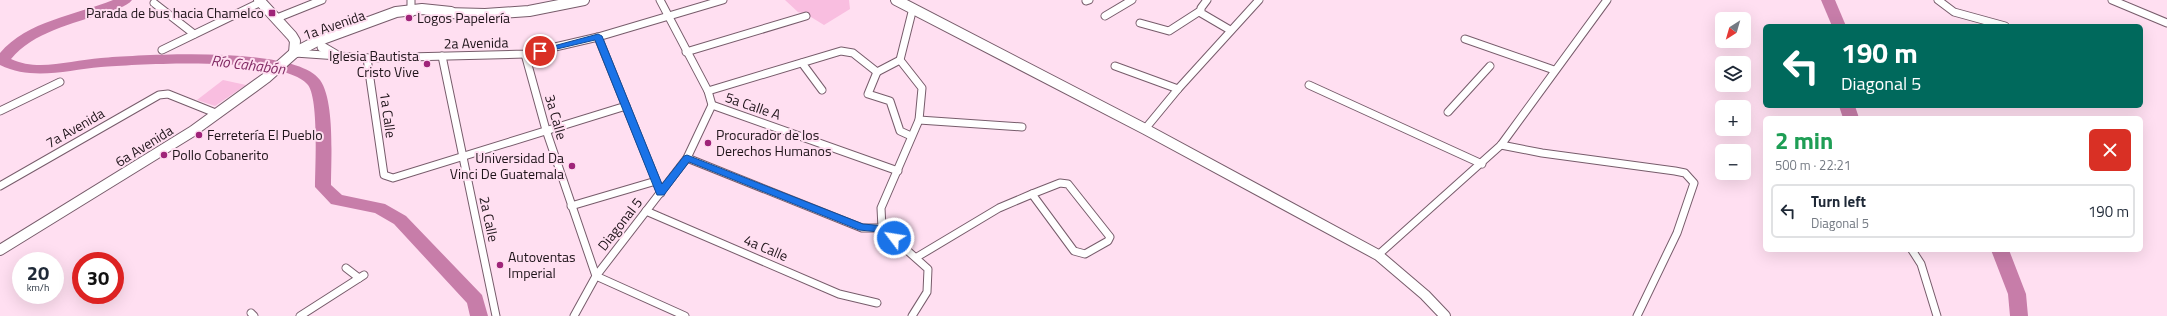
<!DOCTYPE html>
<meta charset="utf-8">
<style>
:root{--surface:#fff;--page:#f2f2f3;--text:#1f2937;--muted:#747a83;--line:#e0e1e3}
body{margin:0;font-family:"Titillium Web",sans-serif;background:var(--page);color:var(--text);height:100vh;display:flex;flex-direction:column;font-size:15px;white-space:nowrap}
*{box-sizing:border-box;margin:0}
p{font-size:13px;color:var(--muted)}
.icon{flex:none;width:22px;height:22px;fill:none;stroke:currentColor;stroke-width:2;stroke-linecap:round;stroke-linejoin:round}
.map{position:relative;flex:1;overflow:hidden}
.drawer{position:absolute;left:1763px;top:116px;width:380px;height:136px;display:flex;flex-direction:column;background:var(--surface);border-radius:6px;box-shadow:0 4px 16px #0002}
.drawer>*{flex:none}
.top-card{position:absolute;left:1763px;top:24px;width:380px;height:84px;border-radius:6px;box-shadow:0 4px 16px #0002;background:#00695c;color:#fff;overflow:hidden}
.needle{width:26px;rotate:217deg}
.fabs{position:absolute;left:1715px;top:12px;display:grid;gap:8px}
.fabs a{display:grid;place-items:center;width:36px;height:36px;border-radius:6px;background:var(--surface);box-shadow:0 4px 16px #0002;font-size:20px}
.speed{position:absolute;left:12px;top:252px;display:flex;gap:8px;font-size:20px;font-weight:700;text-align:center}
.speed>*{display:grid;place-content:center;width:52px;height:52px;border-radius:50%;background:var(--surface);box-shadow:0 4px 16px #0002;line-height:1}
.speed small{font-size:10px;font-weight:400}
.speed .limit{border:6px solid #d22;background:#fff;color:#111}
.pin{position:absolute;display:grid;place-items:center;width:34px;height:34px;color:#fff;margin:-17px;border:2px solid #fff;border-radius:50%;box-shadow:0 1px 4px #0007}
.me{position:absolute;width:44px;margin:-22px;rotate:301deg;stroke-linejoin:round;filter:drop-shadow(0 0 3px #0008)}
.turn{display:flex;align-items:center;gap:14px;height:84px;padding:0 12px;font-size:18px}
.turn .icon{width:52px;height:52px;stroke-width:2.5}
.turn b{display:block;font-size:28px;line-height:34px}
.round{display:grid;place-items:center;flex:none;width:42px;height:42px;border-radius:6px;background:var(--page)}
.head{display:flex;align-items:center;justify-content:space-between;height:68px;padding:0 12px}
h1{font-size:24px;font-weight:700;line-height:30px;color:#1e9e55}
ul{padding:0;list-style:none}
li{display:flex;align-items:center;gap:12px;height:54px;margin:0 8px 6px;padding:0 4px;border:2px solid var(--line);border-radius:6px}
li div{flex:1}
li b{display:block;font-size:15px}
li em{font-style:normal}
.map>svg:first-child{display:block}
</style>
<div class="map">
<svg width="2167" height="316" viewBox="0 0 2167 316">
<rect width="100%" height="100%" fill="#ffdff1"/>
<g fill="#f9bee0">
<path d="M785,0H849L850,9L824,25L806,14L798,12Z"/>
<path d="M223,80L246,85L215,106L197,100Z"/>
</g>
<g fill="none" stroke-linecap="round" stroke-linejoin="round">
<g fill="#c77da9" fill-rule="evenodd">
<path d="M113,0H132C127,7 112,10 104,13C73,24 33,32 11,59C38,72 72,60 101,58C142,55 295,45 320,80C335,101 331,159 331,185L342,195L385,204L406,216L482,295L488,316H470L467,303L394,224L375,213L331,204L315,187C315,167 319,100 308,85C285,55 139,64 101,67C67,70 33,81 0,65V53C27,21 76,15 113,0Z"/>
<path d="M1821,0H1835L1846,26H1832Z"/>
<path d="M1839,106H1855L1859,118H1843Z"/>
<path d="M1991,250H2009L2026,294L2028,316H2010L2008,294Z"/>
</g>
<g stroke="#775c6b" stroke-width="9">
<g id="minor">
<path d="M411,0V13"/>
<path d="M1207,0L1201,8V13L1230,30"/>
<path d="M1938,0L1954,12L2005,26"/>
<path d="M2112,0L2167,23"/>
<path d="M1086,1L1089,0"/>
<path d="M154,3L194,34"/>
<path d="M1105,16L1132,0"/>
<path d="M277,18L322,0"/>
<path d="M1140,23L1169,31L1200,11"/>
<path d="M598,37L661,193"/>
<path d="M1465,39L1554,70"/>
<path d="M162,50L261,2"/>
<path d="M686,52L806,16"/>
<path d="M295,53L367,58L525,54L598,37L723,0"/>
<path d="M525,54L546,130L596,276L685,316"/>
<path d="M442,56L496,316"/>
<path d="M367,58L384,175L393,178L626,106"/>
<path d="M802,63L822,90"/>
<path d="M1115,66L1178,89"/>
<path d="M877,72L868,94L890,101L900,131L911,136"/>
<path d="M1309,85L1482,164"/>
<path d="M708,91L841,51L853,53L877,72L900,60"/>
<path d="M712,105L898,171"/>
<path d="M0,111L60,82"/>
<path d="M1448,112L1490,66"/>
<path d="M919,120L1022,127"/>
<path d="M1145,129L1178,89L1259,0"/>
<path d="M1501,145L1542,153L1675,171L1685,173L1694,183L1677,233L1637,316"/>
<path d="M687,158L862,228H882"/>
<path d="M1060,183L1068,184L1110,237L1108,241L1085,254L1074,251L1032,194Z"/>
<path d="M0,186L159,95L168,94L218,114"/>
<path d="M571,206L656,181"/>
<path d="M646,211L839,294L877,303"/>
<path d="M1912,250L1921,264L1937,316"/>
<path d="M1378,255L1501,145L1607,0"/>
<path d="M917,257L999,208L1032,194"/>
<path d="M346,268L359,278"/>
<path d="M251,313L254,316"/>
<path d="M300,316L364,275"/>
<path d="M574,316L596,276L687,158L712,105L708,91L660,0"/>
<path d="M912,316L927,292L928,269L882,228L881,208L919,120L922,88L900,60L913,8"/>
</g>
</g>
<g stroke="#775c6b" stroke-width="11">
<path id="tertiary" d="M322,47L339,57"/>
</g>
<g stroke="#775c6b" stroke-width="12">
<g id="secondary">
<path d="M259,0L292,36L295,41L294,53"/>
<path d="M896,0L1145,129L1378,255L1425,295L1445,316"/>
<path d="M446,13L485,14L529,11L584,0"/>
<path d="M0,250L193,131L266,78L294,53L317,41L396,12L422,9L451,12"/>
</g>
</g>
<use href="#minor" stroke="#fff" stroke-width="7"/>
<use href="#tertiary" stroke="#fff" stroke-width="9"/>
<use href="#secondary" stroke="#fff" stroke-width="10"/>
</g>
<path fill="#1a73e8" stroke="#114b97" d="M598,34L602,36L662,184L684,156L687,155L863,224L885,226L897,235V240H890L880,232L859,230L689,162L664,195H657L595,40L540,53L535,51Z"/>
<g fill="#9f2479" stroke="#ffdff1" stroke-width="1.5">
<rect x="268" y="9" width="8" height="8" rx="2"/>
<circle cx="409" cy="18" r="4"/>
<circle cx="427" cy="64" r="4"/>
<circle cx="199" cy="135" r="4"/>
<circle cx="708" cy="143" r="4"/>
<circle cx="164" cy="155" r="4"/>
<circle cx="572" cy="166" r="4"/>
<circle cx="500" cy="265" r="4"/>
</g>
<g text-anchor="middle" stroke-width="4" stroke-linejoin="round" paint-order="stroke">
<g font-size="14" fill="#1f141a" stroke="#ffdff1" text-anchor="start">
<text x="264" y="18" text-anchor="end">Parada de bus hacia Chamelco</text>
<text x="417" y="23">Logos Papelería</text>
<text x="419" y="61" text-anchor="end">Iglesia Bautista<tspan x="419" dy="16">Cristo Vive</tspan></text>
<text x="207" y="140">Ferretería El Pueblo</text>
<text x="716" y="140">Procurador de los<tspan x="716" dy="16">Derechos Humanos</tspan></text>
<text x="172" y="160">Pollo Cobanerito</text>
<text x="564" y="163" text-anchor="end">Universidad Da<tspan x="564" dy="16">Vinci De Guatemala</tspan></text>
<text x="508" y="262">Autoventas<tspan x="508" dy="16">Imperial</tspan></text>
</g>
<g font-size="14" fill="#1f141a" stroke="#ffdff1">
<text transform="translate(334 25) rotate(-19)" y="5">1a Avenida</text>
<text transform="translate(476 43) rotate(-1)" y="5">2a Avenida</text>
<text transform="translate(753 106) rotate(19)" y="5">5a Calle A</text>
<text transform="translate(388 115) rotate(82)" y="5">1a Calle</text>
<text transform="translate(556 117) rotate(74)" y="5">3a Calle</text>
<text transform="translate(75 128) rotate(-30)" y="5">7a Avenida</text>
<text transform="translate(144 146) rotate(-32)" y="5">6a Avenida</text>
<text transform="translate(489 219) rotate(78)" y="5">2a Calle</text>
<text transform="translate(620 224) rotate(-52)" y="5">Diagonal 5</text>
<text transform="translate(766 248) rotate(23)" y="5">4a Calle</text>
</g>
<g font-size="15" font-style="italic" fill="#802963" stroke="#ffdff1">
<text transform="translate(248 65) rotate(7)" y="5">Río Cahabón</text>
</g>
</g>
</svg>
<div class="fabs">
<a><svg class="needle" viewBox="-14 -14 28 28"><path d="M0-13l5 13h-10z" fill="#e53935"/><path d="M0 13l5-13h-10z" fill="#747a83"/></svg></a>
<a><svg class="icon" aria-label="layers" viewBox="0 0 24 24"><path d="M12 4l9 5-9 5-9-5zM3 14l9 5 9-5"/></svg></a>
<a>+</a>
<a>−</a>
</div>
<div class="speed"><div>20<small>km/h</small></div><div class="limit">30</div></div>
<div class="pin" style="left:540px;top:51px;background:#d93025"><svg class="icon" aria-label="arrive" viewBox="0 0 24 24"><path d="M6 21V4h12l-3 4 3 4H6"/></svg></div>
<svg class="me" style="left:894px;top:238px" viewBox="-20 -20 40 40"><circle r="17" fill="#1a73e8" stroke="#fff" stroke-width="3"/><path d="M0-11L8 9 0 5-8 9z" fill="#fff"/></svg>
<div class="top-card">
<div class="turn"><svg class="icon" aria-label="left" viewBox="0 0 24 24"><path d="M17 20v-9H6M10 6l-5 5 5 5"/></svg><div><b>190 m</b>Diagonal 5</div></div>
</div>
<section class="drawer">
<div class="head"><div><h1>2 min</h1><p>500 m · 22:21</p></div><a class="round" style="background:#d93025;color:#fff"><svg class="icon" aria-label="close" viewBox="0 0 24 24"><path d="M6 6l12 12M18 6L6 18"/></svg></a></div>
<ul>
<li><svg class="icon" aria-label="left" viewBox="0 0 24 24"><path d="M17 20v-9H6M10 6l-5 5 5 5"/></svg><div><b>Turn left</b><p>Diagonal 5</p></div><em>190 m</em></li>
</ul>
</section>
</div>
